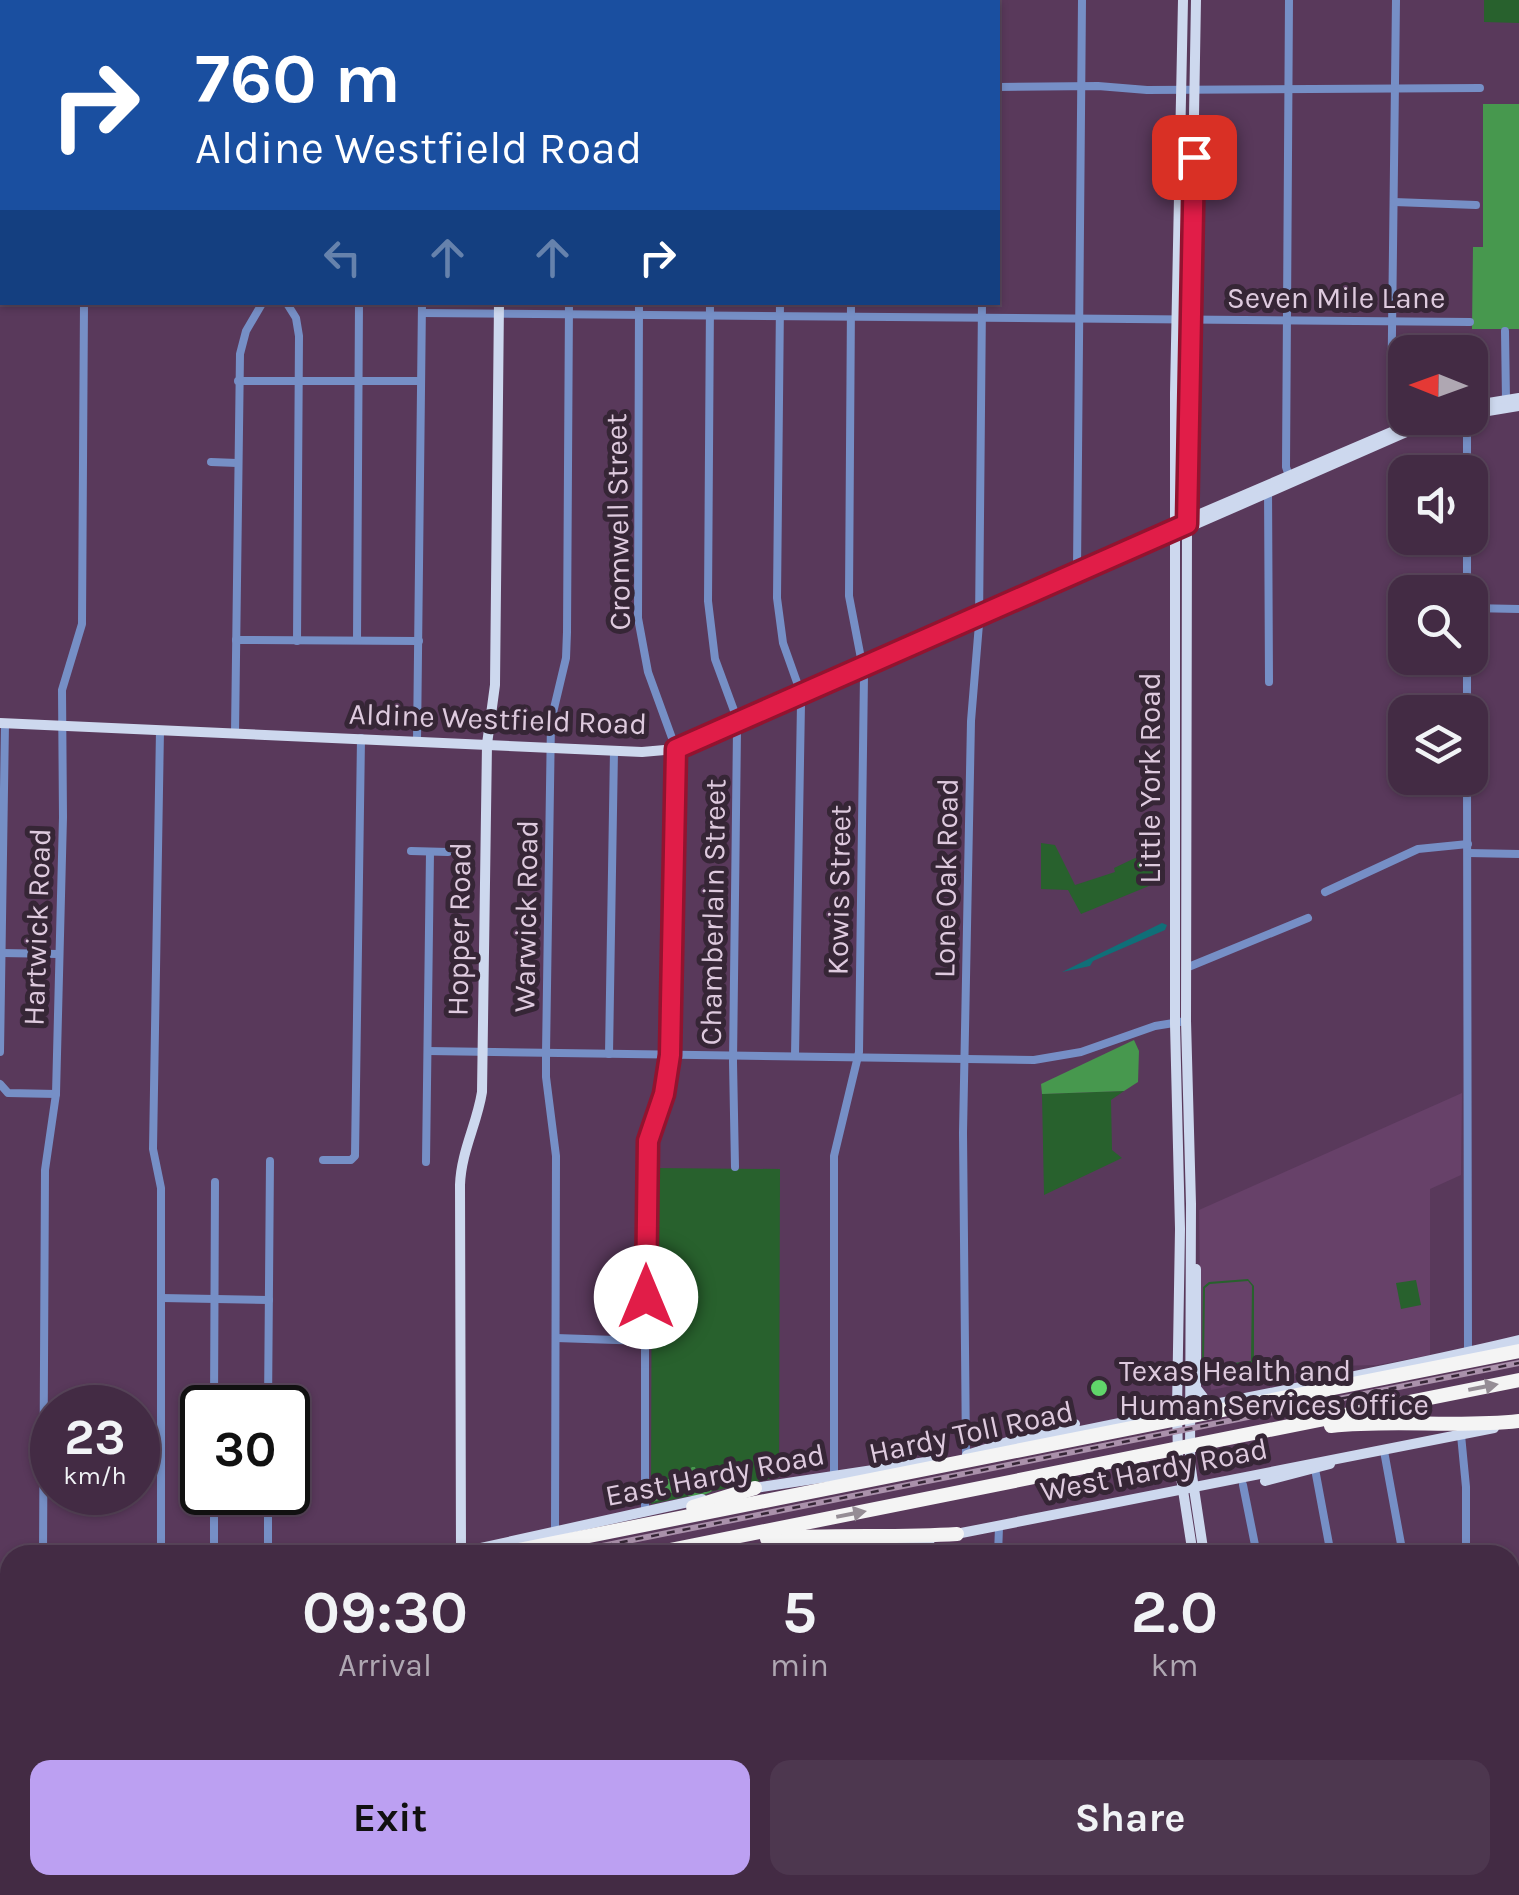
<!DOCTYPE html>
<style>
:root{--surface:#432b44;--page:#4d374f;--text:#f1f3f6;--muted:#afa7b2;--line:#5b475d;--accent:#bca0f2}
body{margin:0;font-family:Karla,sans-serif;background:var(--page);color:var(--text);height:100vh;display:flex;flex-direction:column;font-size:38px;white-space:nowrap}
*{box-sizing:border-box;margin:0}
p{font-size:32px;color:var(--muted)}
.icon{flex:none;width:55px;height:55px;fill:none;stroke:currentColor;stroke-width:2;stroke-linecap:round;stroke-linejoin:round}
.map{position:relative;flex:1;overflow:hidden}
.side{position:absolute;left:0px;top:1545px;width:1520px;height:350px;display:flex;flex-direction:column;background:var(--surface);border-radius:30px 30px 0 0;box-shadow:0 2px 8px #0004,0 0 0 2px var(--line)}
.side>*{flex:none}
.banner{position:absolute;left:0px;top:0px;width:1000px;height:305px;box-shadow:0 2px 8px #0004,0 0 0 2px var(--line);background:#1a4fa0;color:#fff;overflow:hidden}
.needle{width:65px;rotate:271deg}
.fabs{position:absolute;left:1388px;top:335px;display:grid;gap:20px}
.fabs a{display:grid;place-items:center;width:100px;height:100px;border-radius:20px;background:var(--surface);box-shadow:0 2px 8px #0004,0 0 0 2px var(--line);font-size:50px}
.speed{position:absolute;left:30px;top:1385px;display:flex;gap:20px;font-size:50px;font-weight:700;text-align:center}
.speed>*{display:grid;place-content:center;width:130px;height:130px;border-radius:50%;background:var(--surface);box-shadow:0 2px 8px #0004,0 0 0 2px var(--line);line-height:1}
.speed small{font-size:25px;font-weight:400}
.speed .limit{border:5px solid #111;border-radius:15px;background:#fff;color:#111}
.pin{position:absolute;display:grid;place-items:center;width:85px;height:85px;color:#fff;margin:-42px;border-radius:20px;box-shadow:0 5px 15px #0006}
.me{position:absolute;width:110px;margin:-55px;rotate:0deg;stroke-linejoin:round;filter:drop-shadow(0 0 8px #0008)}
.turn{display:flex;align-items:center;gap:35px;height:210px;padding:0 30px;font-size:45px}
.turn .icon{width:130px;height:130px;stroke-width:2.5}
.turn b{display:block;font-size:70px;line-height:85px}
.lanes{display:flex;align-items:center;height:95px;padding:0 30px;background:#0003;justify-content:center;gap:50px;direction:ltr}
.lanes .off{opacity:.35}
.eta{display:flex;justify-content:space-evenly;align-items:center;height:170px;text-align:center}
.eta b{font-size:60px;font-weight:700;line-height:70px}
.primary-button{display:flex;gap:20px;margin-top:auto;padding:20px 30px}
.primary-button a{flex:1;height:115px;border-radius:20px;background:var(--accent);color:#111;font-size:40px;font-weight:700;line-height:115px;text-align:center}
.primary-button a+a{background:var(--page);color:var(--text)}
.map>svg:first-child{display:block}
</style>
<div class="map">
<svg width="1519" height="1895" viewBox="0 0 1519 1895">
<rect width="100%" height="100%" fill="#59395b"/>
<path fill="#674169" d="M1462,1093L1461,1175L1430,1189V1355L1377,1365L1335,1366L1211,1390L1209,1371H1201L1199,1210Z"/>
<g fill="#28612d" fill-rule="evenodd">
<path d="M1484,0H1519V23L1484,22Z"/>
<path d="M1041,843L1055,845L1075,885L1115,872L1114,868L1152,850L1159,856L1161,881L1081,914L1068,890L1041,889Z"/>
<path d="M1124,1091L1111,1100L1112,1150L1122,1158L1044,1195L1042,1094Z"/>
<path d="M652,1168L780,1169L779,1477L651,1504Z"/>
<path d="M1248,1279L1254,1286V1361L1249,1365L1207,1368L1202,1360L1203,1287L1209,1282ZM1248,1281L1252,1286L1251,1361L1208,1366L1204,1360L1205,1288L1210,1284Z"/>
<path d="M1416,1280L1421,1305L1401,1309L1396,1283Z"/>
<rect x="651" y="1885" width="121" height="10"/>
</g>
<g fill="#47984e">
<path d="M1483,104H1519V329H1472L1473,247H1483Z"/>
<path d="M1134,1040L1139,1051L1138,1082L1124,1091L1042,1094L1041,1084Z"/>
<path d="M692,1467H695L701,1485L716,1487C709,1496 699,1496 688,1496L681,1478Z"/>
<path d="M669,1479L675,1485L676,1493H661L662,1499L650,1503L651,1482Z"/>
<path d="M850,1885H958V1890L855,1895Z"/>
</g>
<path fill="#106f78" d="M1162,923L1167,925L1165,930L1093,961L1090,966L1062,972Z"/>
<g fill="none" stroke-linecap="round" stroke-linejoin="round">
<g stroke="#768fc6" stroke-width="8">
<path d="M329,0L331,2"/>
<path d="M566,0L621,2"/>
<path d="M1289,0L1286,467L1290,479"/>
<path d="M1396,0L1391,414L1396,432"/>
<path d="M5,2V0"/>
<path d="M86,2V0"/>
<path d="M241,2L242,0"/>
<path d="M314,2L315,0"/>
<path d="M659,2L675,0"/>
<path d="M711,2V0"/>
<path d="M782,2V0"/>
<path d="M853,2V0"/>
<path d="M984,2V0"/>
<path d="M998,87L1098,86L1147,90L1480,88"/>
<path d="M0,92L2,93"/>
<path d="M1394,202L1476,205"/>
<path d="M286,302L296,318L299,336L297,641"/>
<path d="M639,302L638,618L648,672L676,749L671,1055C667,1096 649,1131 645,1172V1511"/>
<path d="M710,302L708,601L715,659L736,716L737,730L733,1062L735,1167"/>
<path d="M780,302L777,598L783,643L799,688L801,703L795,1056"/>
<path d="M422,313L1470,322"/>
<path d="M1505,331L1506,401"/>
<path d="M238,381H421"/>
<path d="M211,462L237,463"/>
<path d="M1467,472V418"/>
<path d="M1268,487L1269,682"/>
<path d="M1467,538V592"/>
<path d="M1077,571L1082,0"/>
<path d="M1470,608L1519,609"/>
<path d="M236,640L419,641"/>
<path d="M357,640L359,302"/>
<path d="M1467,712V658"/>
<path d="M160,730L153,1149L161,1188V1555"/>
<path d="M235,733L240,354L246,331L263,302"/>
<path d="M417,742L422,302"/>
<path d="M1467,778L1468,1352"/>
<path d="M411,851L448,852"/>
<path d="M1468,853L1519,854"/>
<path d="M1325,892L1418,849L1468,844"/>
<path d="M2,953L58,954"/>
<path d="M1186,968L1308,918"/>
<path d="M428,1051L1034,1060L1081,1052L1155,1026L1186,1021"/>
<path d="M0,1052L5,723"/>
<path d="M609,1054L614,750"/>
<path d="M0,1084L8,1093L56,1094"/>
<path d="M323,1160H351L355,1156L361,738"/>
<path d="M426,1162L430,852"/>
<path d="M162,1298L269,1300"/>
<path d="M556,1338L646,1341"/>
<path d="M214,1408L215,1182"/>
<path d="M268,1408L270,1161"/>
<path d="M1461,1435L1466,1487V1555"/>
<path d="M1384,1451L1403,1555"/>
<path d="M966,1455L963,1133L971,721L979,624L982,302"/>
<path d="M1315,1469L1331,1555"/>
<path d="M834,1477V1156L859,1052L864,674L849,596L851,302"/>
<path d="M1243,1485L1257,1555"/>
<path d="M214,1492V1555"/>
<path d="M555,1531L556,1156L546,1077V1053L551,721L566,658L567,632L569,302"/>
<path d="M43,1555L45,1170L56,1094L63,817L62,690L82,624L84,302"/>
<path d="M268,1555V1492"/>
<path d="M998,1555L999,1527"/>
<path d="M1510,1696H1519"/>
<path d="M1510,1759H1519"/>
<path d="M0,1760L10,1761"/>
<path d="M1510,1821L1519,1822"/>
<path d="M1510,1879L1519,1880"/>
<path d="M53,1885V1895"/>
<path d="M110,1885V1895"/>
<path d="M167,1885V1895"/>
<path d="M290,1885V1895"/>
<path d="M414,1885V1895"/>
<path d="M475,1885V1895"/>
<path d="M556,1885L557,1895"/>
<path d="M1063,1885L1064,1895"/>
<path d="M1129,1885L1130,1895"/>
<path d="M229,1895V1885"/>
<path d="M352,1895V1885"/>
<path d="M645,1895V1885"/>
<path d="M779,1895V1885"/>
<path d="M997,1895V1885"/>
<path d="M1325,1895V1885"/>
<path d="M1440,1895V1885"/>
</g>
<g stroke="#cdd8ee" stroke-width="10">
<path d="M1183,0L1175,393V1024L1180,1229L1177,1409L1178,1458L1193,1555"/>
<path d="M1196,0L1187,524L1186,1021L1191,1204L1190,1462L1204,1555"/>
<path d="M501,2V0"/>
<path d="M1470,406L1519,398"/>
<path d="M1470,414L1519,406"/>
<path d="M1188,523L1193,517L1424,418"/>
<path d="M0,723L642,752L676,749L1151,538L1187,524L1194,525L1411,430L1454,418"/>
<path d="M1196,1269V1388L1203,1397"/>
<path d="M1014,1445C1182,1408 1352,1380 1519,1340"/>
<path d="M967,1455L1033,1434L1075,1424"/>
<path d="M1265,1481L1330,1464"/>
<path d="M748,1489L939,1460"/>
<path d="M951,1535L1494,1428"/>
<path d="M461,1553L460,1185C461,1152 477,1124 482,1092L487,744L495,685L499,302"/>
<path d="M449,1555L702,1499"/>
<path d="M857,1555L930,1540"/>
<path d="M0,1645L10,1643"/>
<path d="M0,1726L10,1724"/>
<path d="M1219,1885V1895"/>
<path d="M1211,1895L1212,1885"/>
</g>
<g stroke="#f4f4f4" stroke-width="14">
<path d="M1331,1426C1394,1419 1456,1428 1519,1421"/>
<path d="M693,1507L755,1488"/>
<path d="M767,1539C830,1534 893,1538 957,1534"/>
<path d="M493,1555L1519,1351"/>
<path d="M645,1555L1519,1380"/>
<path d="M0,1652L10,1650"/>
<path d="M0,1683L10,1681"/>
</g>
<g stroke="#aa91ab" stroke-width="6">
<g id="rail">
<path d="M557,1555L1519,1363"/>
<path d="M0,1670L10,1668"/>
</g>
</g>
<use href="#rail" stroke="#362636" stroke-width="2.5" stroke-dasharray="8" stroke-linecap="butt"/>
</g>
<defs><path id="oneway-solid" d="M-6-.8H1V-3.2L6.5 0L1 3.2V.8H-6Z" transform="scale(2.5)"/></defs>
<g fill="#958d95">
<use href="#oneway-solid" transform="translate(1483 1387) rotate(-11)"/>
<use href="#oneway-solid" transform="translate(851 1514) rotate(-11)"/>
</g>
<g fill="none" stroke-linecap="round" stroke-linejoin="round">
<g stroke="#92132f" stroke-width="25">
<path id="route" d="M646,1297L648,1141L664,1094L670,1055L676,749L1187,524L1194,157"/>
</g>
<use href="#route" stroke="#e11d48" stroke-width="18"/>
</g>
<circle fill="#60d56a" stroke="#362636" stroke-width="4" cx="1099" cy="1388" r="10"/>
<g text-anchor="middle" stroke-width="10" stroke-linejoin="round" paint-order="stroke">
<g font-size="30" fill="#decade" stroke="#362636">
<text x="1336" y="308">Seven Mile Lane</text>
<text transform="translate(618 522) rotate(-91)" y="10">Cromwell Street</text>
<text transform="translate(498 719) rotate(2)" y="10">Aldine Westfield Road</text>
<text transform="translate(1150 778) rotate(-90)" y="10">Little York Road</text>
<text transform="translate(946 878) rotate(-89)" y="10">Lone Oak Road</text>
<text transform="translate(839 890) rotate(-89)" y="10">Kowis Street</text>
<text transform="translate(713 912) rotate(-89)" y="10">Chamberlain Street</text>
<text transform="translate(526 916) rotate(-89)" y="10">Warwick Road</text>
<text transform="translate(37 927) rotate(-88)" y="10">Hartwick Road</text>
<text transform="translate(459 929) rotate(-89)" y="10">Hopper Road</text>
<text transform="translate(971 1432) rotate(-12)" y="10">Hardy Toll Road</text>
<text transform="translate(1154 1470) rotate(-11)" y="10">West Hardy Road</text>
<text transform="translate(715 1475) rotate(-11)" y="10">East Hardy Road</text>
</g>
<g font-size="30" fill="#decade" stroke="#362636" text-anchor="start">
<text x="1119" y="1381">Texas Health and<tspan x="1119" dy="34">Human Services Office</tspan></text>
</g>
</g>
</svg>
<div class="fabs">
<a><svg class="needle" viewBox="-14 -14 28 28"><path d="M0-13l5 13h-10z" fill="#e53935"/><path d="M0 13l5-13h-10z" fill="#afa7b2"/></svg></a>
<a><svg class="icon" aria-label="sound" viewBox="0 0 24 24"><path d="M4 9h4l5-4v14l-5-4H4zM17 9q2 3 0 6"/></svg></a>
<a><svg class="icon" aria-label="search" viewBox="0 0 24 24"><circle cx="10" cy="10" r="6"/><path d="M15 15l6 6"/></svg></a>
<a><svg class="icon" aria-label="layers" viewBox="0 0 24 24"><path d="M12 4l9 5-9 5-9-5zM3 14l9 5 9-5"/></svg></a>
</div>
<div class="speed"><div>23<small>km/h</small></div><div class="limit">30</div></div>
<div class="pin" style="left:1194px;top:157px;background:#d93025"><svg class="icon" aria-label="arrive" viewBox="0 0 24 24"><path d="M6 21V4h12l-3 4 3 4H6"/></svg></div>
<svg class="me" style="left:646px;top:1297px" viewBox="-20 -20 40 40"><circle r="19" fill="#fff"/><path d="M0-13L10 11 0 6-10 11z" fill="#e11d48"/></svg>
<div class="banner">
<div class="turn"><svg class="icon" aria-label="right" viewBox="0 0 24 24"><path d="M7 20v-9h11M14 6l5 5-5 5"/></svg><div><b>760 m</b>Aldine Westfield Road</div></div>
<div class="lanes"><svg class="icon off" aria-label="left" viewBox="0 0 24 24"><path d="M17 20v-9H6M10 6l-5 5 5 5"/></svg><svg class="icon off" aria-label="ahead" viewBox="0 0 24 24"><path d="M12 20V5M6 11l6-6 6 6"/></svg><svg class="icon off" aria-label="ahead" viewBox="0 0 24 24"><path d="M12 20V5M6 11l6-6 6 6"/></svg><svg class="icon" aria-label="right" viewBox="0 0 24 24"><path d="M7 20v-9h11M14 6l5 5-5 5"/></svg></div>
</div>
<section class="side">
<div class="eta">
<div><b>09:30</b><p>Arrival</p></div>
<div><b>5</b><p>min</p></div>
<div><b>2.0</b><p>km</p></div>
</div>
<div class="primary-button"><a>Exit</a><a>Share</a></div>
</section>
</div>
